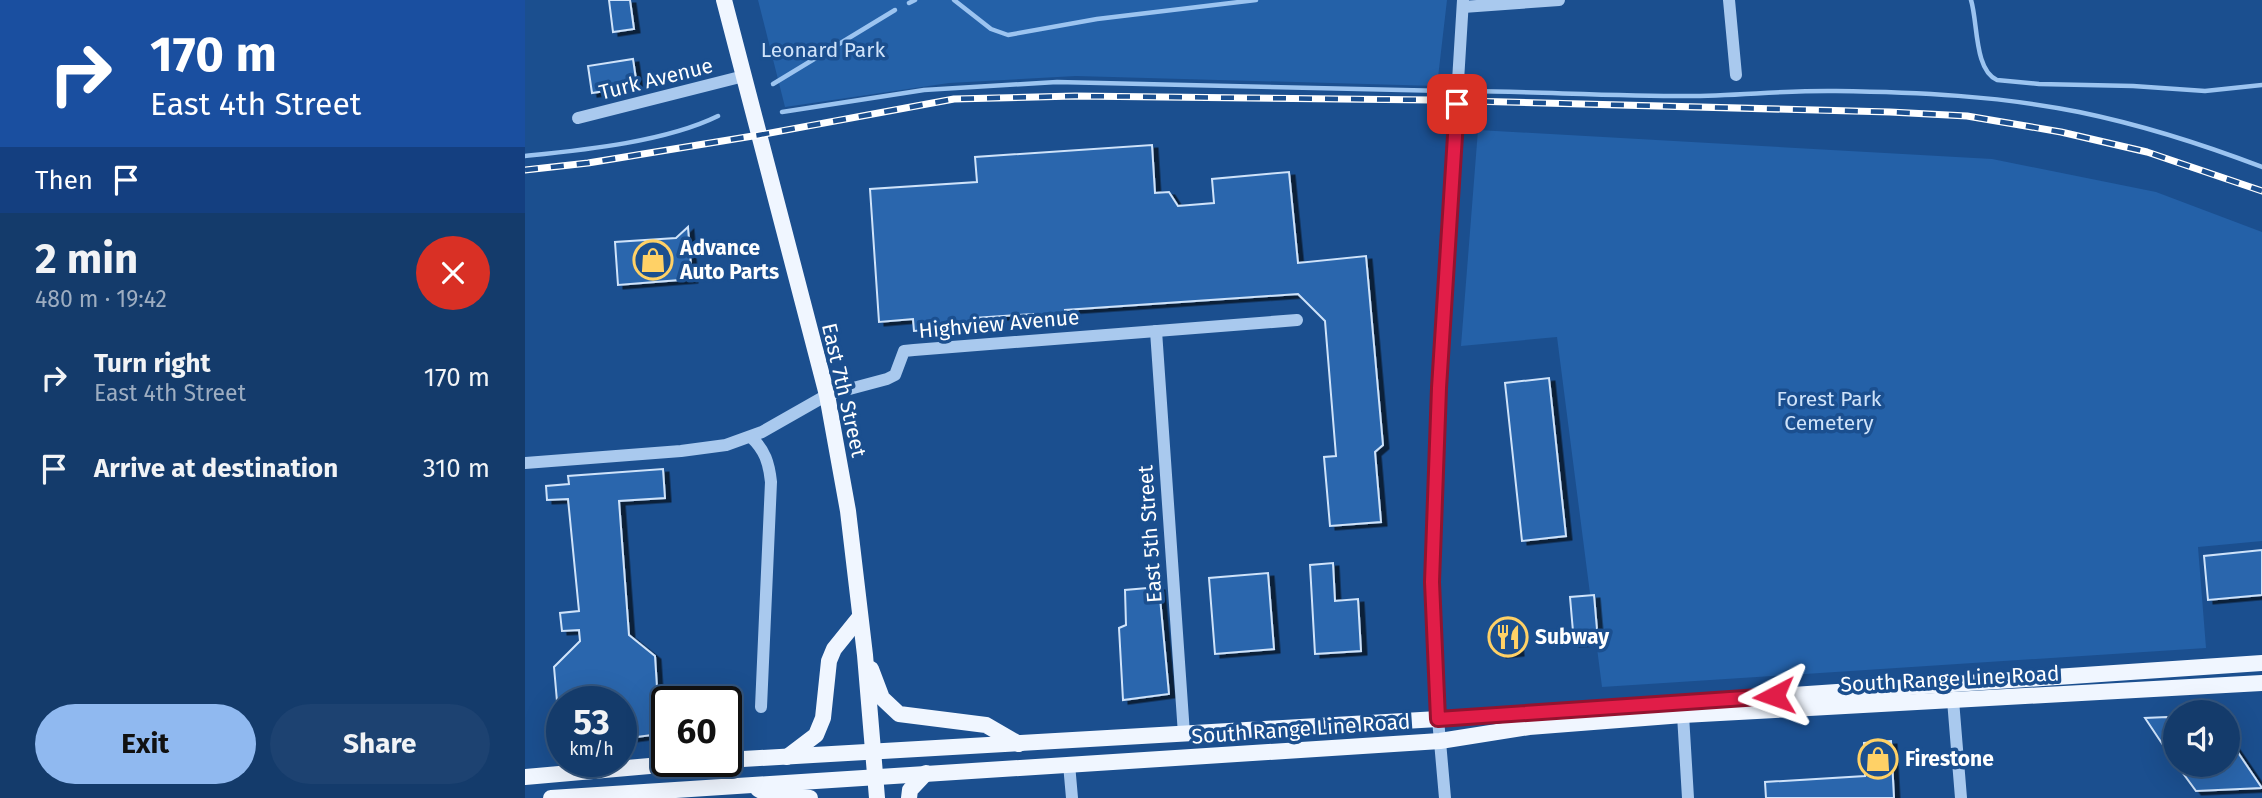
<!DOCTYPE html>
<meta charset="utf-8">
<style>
:root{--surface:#143b6b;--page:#1d4271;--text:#f1f3f6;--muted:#9dadc1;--line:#33557e;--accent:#90b9f0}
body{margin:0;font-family:"Fira Sans",sans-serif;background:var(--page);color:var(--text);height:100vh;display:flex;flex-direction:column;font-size:26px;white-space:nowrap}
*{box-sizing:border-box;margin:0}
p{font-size:23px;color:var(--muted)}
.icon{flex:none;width:38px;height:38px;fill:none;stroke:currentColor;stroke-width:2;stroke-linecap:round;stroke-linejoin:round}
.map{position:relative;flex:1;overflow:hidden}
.drawer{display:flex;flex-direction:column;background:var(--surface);width:525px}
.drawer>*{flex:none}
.guide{background:#1a4fa0;color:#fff;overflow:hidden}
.buttons{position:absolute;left:1638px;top:700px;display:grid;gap:14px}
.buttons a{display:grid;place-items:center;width:77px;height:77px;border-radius:50%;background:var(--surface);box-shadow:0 7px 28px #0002,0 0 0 2px var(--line);font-size:35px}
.speed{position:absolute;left:21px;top:686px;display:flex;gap:14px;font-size:35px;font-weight:700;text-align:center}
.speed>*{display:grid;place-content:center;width:91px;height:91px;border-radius:50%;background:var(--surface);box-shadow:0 7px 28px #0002,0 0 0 2px var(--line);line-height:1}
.speed small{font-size:18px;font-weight:400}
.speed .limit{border:4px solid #111;border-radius:10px;background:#fff;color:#111}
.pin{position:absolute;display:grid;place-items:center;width:60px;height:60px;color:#fff;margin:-30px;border-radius:14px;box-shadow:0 4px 10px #0006}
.me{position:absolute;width:77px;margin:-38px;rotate:266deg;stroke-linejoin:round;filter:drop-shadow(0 0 5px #0008)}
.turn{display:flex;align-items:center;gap:24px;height:147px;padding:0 35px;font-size:32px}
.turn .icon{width:91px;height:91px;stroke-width:2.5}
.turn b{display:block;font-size:49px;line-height:60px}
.then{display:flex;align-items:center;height:66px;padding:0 35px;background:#0003;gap:14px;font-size:26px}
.round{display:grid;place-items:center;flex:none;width:74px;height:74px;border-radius:37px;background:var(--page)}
.summary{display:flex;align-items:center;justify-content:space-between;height:119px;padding:0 35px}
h1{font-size:42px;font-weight:700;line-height:52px}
.button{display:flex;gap:14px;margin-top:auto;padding:14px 35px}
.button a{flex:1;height:80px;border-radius:42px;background:var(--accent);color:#111;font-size:28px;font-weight:700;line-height:80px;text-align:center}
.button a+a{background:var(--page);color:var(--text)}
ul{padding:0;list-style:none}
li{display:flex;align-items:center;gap:21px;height:91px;padding:0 35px}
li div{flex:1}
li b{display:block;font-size:26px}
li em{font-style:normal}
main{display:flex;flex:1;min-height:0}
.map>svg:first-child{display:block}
</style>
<main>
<section class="drawer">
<div class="guide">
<div class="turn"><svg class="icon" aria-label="right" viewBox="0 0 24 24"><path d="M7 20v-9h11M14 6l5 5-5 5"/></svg><div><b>170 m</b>East 4th Street</div></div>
<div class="then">Then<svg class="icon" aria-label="arrive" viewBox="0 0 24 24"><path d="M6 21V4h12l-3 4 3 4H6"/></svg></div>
</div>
<div class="summary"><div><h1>2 min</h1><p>480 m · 19:42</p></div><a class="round" style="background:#d93025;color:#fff"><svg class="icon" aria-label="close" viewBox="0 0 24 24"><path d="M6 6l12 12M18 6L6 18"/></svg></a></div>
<ul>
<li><svg class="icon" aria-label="right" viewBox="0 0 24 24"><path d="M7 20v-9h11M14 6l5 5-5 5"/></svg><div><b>Turn right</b><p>East 4th Street</p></div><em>170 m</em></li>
<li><svg class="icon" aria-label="arrive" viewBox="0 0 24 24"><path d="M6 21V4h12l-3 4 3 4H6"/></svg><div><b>Arrive at destination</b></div><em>310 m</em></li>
</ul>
<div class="button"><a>Exit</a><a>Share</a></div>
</section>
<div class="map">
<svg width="1737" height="798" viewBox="0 0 1737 798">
<defs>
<filter id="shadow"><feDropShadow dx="5.5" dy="3.5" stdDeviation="0" flood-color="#0009"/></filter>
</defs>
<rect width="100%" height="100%" fill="#1b4f8f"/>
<g fill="#2461a8">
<path d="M233,0H922L912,86L551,76L424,83L260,107Z"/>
<path d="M953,130L1467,159L1631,192L1737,232V541L1673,547L1681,648L1077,687L1032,337L936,346Z"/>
</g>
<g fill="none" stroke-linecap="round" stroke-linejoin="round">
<g stroke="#9cc4f0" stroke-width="4.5">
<path d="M429,0L466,29L483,35L572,19L731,0"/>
<path d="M1446,0C1453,22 1449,70 1472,80L1514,84L1608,86L1680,91L1737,85"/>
<path d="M384,3L390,0"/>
<path d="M248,84L370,10"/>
<path d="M945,91C1017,92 1090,96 1162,96C1212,96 1262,90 1311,91C1392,92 1475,96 1554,112C1617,125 1677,144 1737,167"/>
<path d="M257,112L399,90L532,82L921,91"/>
<path d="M0,156C58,150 140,142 193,116"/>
</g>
</g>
<g fill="#2a66ad" stroke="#cfe3fa" stroke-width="2" filter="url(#shadow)">
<path d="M84,0H105L109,29L88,32Z"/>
<path d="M108,59L112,86L67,93L63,66Z"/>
<path d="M627,145L630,193L644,192L653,206L689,203L687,179L764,172L773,263L841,256L858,445L850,452L856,522L805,526L799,457L811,456L800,321L773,294L540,310L541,320L509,322L508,314L449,318L450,326L389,331L388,319L354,322L345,189L452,182L450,157Z"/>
<path d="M163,227L167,279L93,285L90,242L151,238Z"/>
<path d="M1024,378L1041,536L997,541L980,383Z"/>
<path d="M138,469L140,498L94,501L104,635L130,656L135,734L96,739V702H37L36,747L29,667L55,641L54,630L37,631L35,613L54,611L43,499L22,500L21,486L44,484L43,476Z"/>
<path d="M1737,550V595L1683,600L1679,556Z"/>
<path d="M808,563L810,601L833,599L836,651L790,654L785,565Z"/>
<path d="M743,573L749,649L690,654L684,578Z"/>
<path d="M634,587L644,694L598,700L594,628L601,625L600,590Z"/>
<path d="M1069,595L1073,641L1049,643L1045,597Z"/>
<path d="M990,620L993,652L976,654L973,622Z"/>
<path d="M1642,717L1650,729V750L1642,751L1620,718Z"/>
<path d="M1366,741L1369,798H1241L1240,782L1340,776L1339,743Z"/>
<path d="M1708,745L1737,788L1671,791L1652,765H1703V746Z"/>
</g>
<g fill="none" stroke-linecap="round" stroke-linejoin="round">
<g stroke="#a9c9ee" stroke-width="12">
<path d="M1204,0L1211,75"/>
<path d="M938,7L1034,0"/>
<path d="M53,118L219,76"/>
<path d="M631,331L659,734"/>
<path d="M226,437C240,450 244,463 246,482L236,707"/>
<path d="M0,463L156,451L201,445L237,432L302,395L362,379L370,375L379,351L389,350L772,320"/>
<path d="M1428,700L1436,798"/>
<path d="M1158,715L1163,798"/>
<path d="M544,764L547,798"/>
<path d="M920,798L913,719L907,582L914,389L938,0"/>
</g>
<g stroke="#f0f6ff" stroke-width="16">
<path d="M199,0L302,395L323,511L340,655L352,798"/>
<path d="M346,669L357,698L374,714L461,725L494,744"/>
<path d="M262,757L291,735L298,718L304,661L309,649L334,618"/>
<path d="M201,760L913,719L1737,663"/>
<path d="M0,777L181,761"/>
<path d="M233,789L240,793L285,798"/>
<path d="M26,798L915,741L1004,727L1158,715L1737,683"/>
<path d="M384,798L385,790L401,773"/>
</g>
<g stroke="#fff" stroke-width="7">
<path id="rail" d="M0,170L63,163L234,135L429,99L550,96L906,100L1365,112L1442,116L1536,132L1622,152L1737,191"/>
</g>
<use href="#rail" stroke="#1b4f8f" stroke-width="4.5" stroke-dasharray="13" stroke-linecap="butt"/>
</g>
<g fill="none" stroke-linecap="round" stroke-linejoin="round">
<g stroke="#92132f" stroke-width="18">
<path id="route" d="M932,104L914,388L907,582L913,719L1249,696"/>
</g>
<use href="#route" stroke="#e11d48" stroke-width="12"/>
</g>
<defs>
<g id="shop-ring" transform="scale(2.0125)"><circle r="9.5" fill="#1b4f8f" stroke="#ffd166" stroke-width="1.5"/><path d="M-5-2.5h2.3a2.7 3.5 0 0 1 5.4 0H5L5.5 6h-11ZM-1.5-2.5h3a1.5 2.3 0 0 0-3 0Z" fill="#ffd166"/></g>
<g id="restaurant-ring" transform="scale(2.0125)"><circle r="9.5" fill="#1b4f8f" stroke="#ffd166" stroke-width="1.5"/><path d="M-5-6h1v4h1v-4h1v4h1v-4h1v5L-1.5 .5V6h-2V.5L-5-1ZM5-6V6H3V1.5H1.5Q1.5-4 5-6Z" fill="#ffd166"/></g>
</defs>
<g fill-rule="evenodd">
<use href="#shop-ring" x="128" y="260"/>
<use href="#restaurant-ring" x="983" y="637"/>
<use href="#shop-ring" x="1353" y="759"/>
</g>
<g text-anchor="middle" stroke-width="7" stroke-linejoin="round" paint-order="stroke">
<g font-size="21" fill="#cfe3fa" stroke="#1b4f8f">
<text x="298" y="57">Leonard Park</text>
<text x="1304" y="406">Forest Park<tspan x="1304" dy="24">Cemetery</tspan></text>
</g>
<g font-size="21" fill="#fff" stroke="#1b4f8f">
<text transform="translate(131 79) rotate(-14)" y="7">Turk Avenue</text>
<text transform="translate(474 324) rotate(-5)" y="7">Highview Avenue</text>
<text transform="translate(319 390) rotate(77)" y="7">East 7th Street</text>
<text transform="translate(625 534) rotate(-94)" y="7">East 5th Street</text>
<text transform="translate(1425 679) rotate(-3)" y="7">South Range Line Road</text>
<text transform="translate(776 729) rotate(-4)" y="7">South Range Line Road</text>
</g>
<g font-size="21" font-weight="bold" fill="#fff" stroke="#1b4f8f" text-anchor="start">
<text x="155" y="255">Advance<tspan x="155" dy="24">Auto Parts</tspan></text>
<text x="1010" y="644">Subway</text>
<text x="1380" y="766">Firestone</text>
</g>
</g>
</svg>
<div class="buttons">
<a><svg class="icon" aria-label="sound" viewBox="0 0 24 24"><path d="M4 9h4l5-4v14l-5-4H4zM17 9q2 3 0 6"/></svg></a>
</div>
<div class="speed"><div>53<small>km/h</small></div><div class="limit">60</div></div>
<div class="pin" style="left:932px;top:104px;background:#d93025"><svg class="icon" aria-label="arrive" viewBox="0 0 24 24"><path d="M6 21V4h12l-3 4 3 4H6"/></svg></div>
<svg class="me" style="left:1249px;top:696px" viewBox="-20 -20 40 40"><path d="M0-17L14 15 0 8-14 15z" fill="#e11d48" stroke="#fff" stroke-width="4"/></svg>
</div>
</main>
